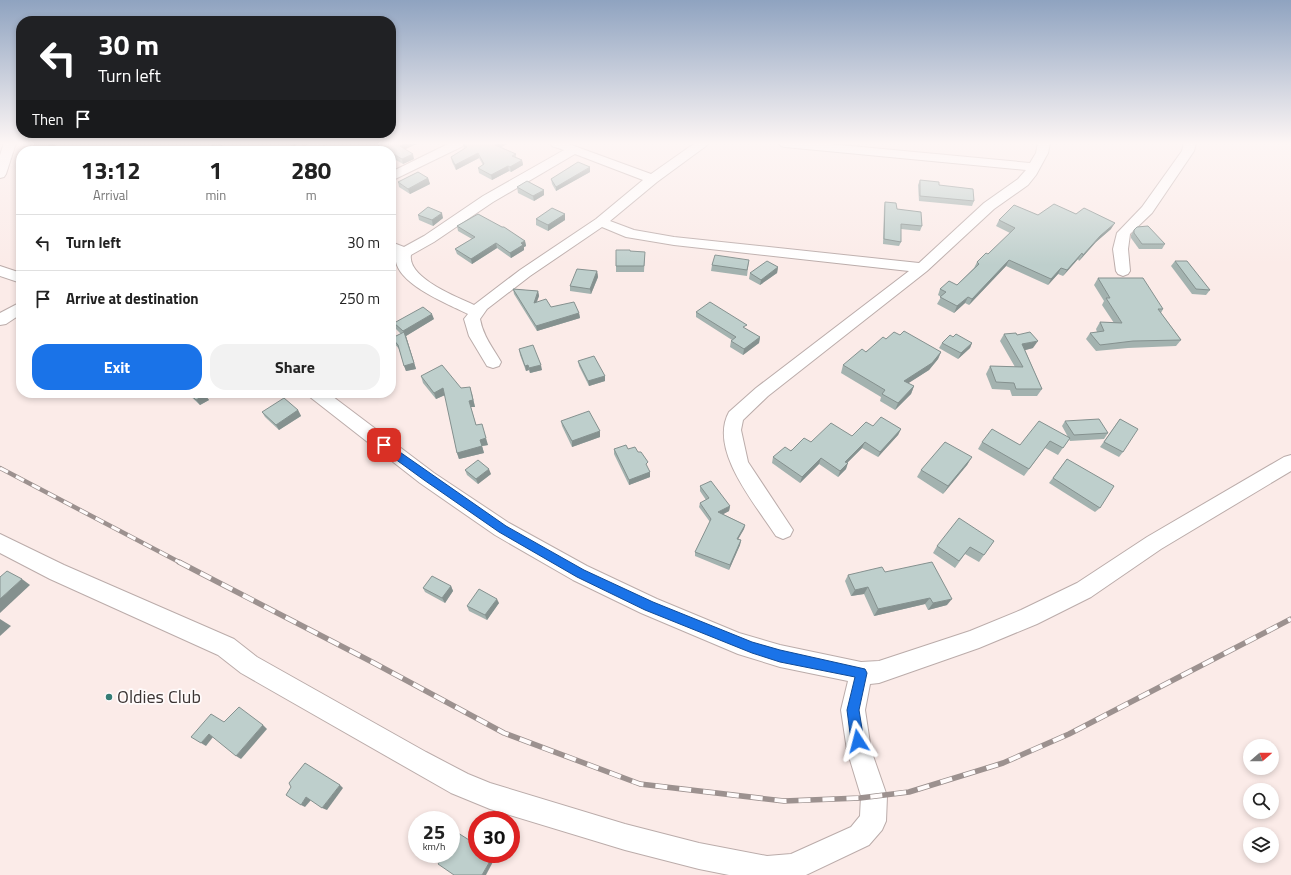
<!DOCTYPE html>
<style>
:root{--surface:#fff;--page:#f2f2f2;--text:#222;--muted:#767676;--line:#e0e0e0;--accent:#1a73e8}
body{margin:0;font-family:"Titillium Web",sans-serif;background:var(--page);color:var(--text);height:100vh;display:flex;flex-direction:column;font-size:15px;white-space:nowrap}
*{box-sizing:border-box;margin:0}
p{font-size:13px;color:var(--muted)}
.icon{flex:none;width:22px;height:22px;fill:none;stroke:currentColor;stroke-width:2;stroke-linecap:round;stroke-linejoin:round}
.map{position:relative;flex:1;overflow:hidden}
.panel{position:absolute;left:16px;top:146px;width:380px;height:252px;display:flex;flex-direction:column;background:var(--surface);border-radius:16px;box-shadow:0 2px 6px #0003}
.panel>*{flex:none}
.guide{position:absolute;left:16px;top:16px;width:380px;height:122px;border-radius:16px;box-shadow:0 2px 6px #0003;background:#202124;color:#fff;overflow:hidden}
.needle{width:26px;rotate:70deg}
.buttons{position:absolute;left:1243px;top:739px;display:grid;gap:8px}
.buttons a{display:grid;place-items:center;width:36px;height:36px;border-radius:50%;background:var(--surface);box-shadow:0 2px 6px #0003;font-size:20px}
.speed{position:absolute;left:408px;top:811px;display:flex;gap:8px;font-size:20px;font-weight:700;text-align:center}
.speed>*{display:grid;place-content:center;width:52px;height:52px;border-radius:50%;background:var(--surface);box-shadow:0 2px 6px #0003;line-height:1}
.speed small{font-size:10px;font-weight:400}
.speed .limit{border:6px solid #d22;background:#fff;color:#111}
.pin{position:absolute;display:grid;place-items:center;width:34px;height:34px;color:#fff;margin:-17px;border-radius:8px;box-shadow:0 2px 6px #0006}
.me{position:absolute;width:44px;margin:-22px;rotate:351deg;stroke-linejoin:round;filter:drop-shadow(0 0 3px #0008)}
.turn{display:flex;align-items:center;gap:14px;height:84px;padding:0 16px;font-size:18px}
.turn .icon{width:52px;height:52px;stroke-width:2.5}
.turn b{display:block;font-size:28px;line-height:34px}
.then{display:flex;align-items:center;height:38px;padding:0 16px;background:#0003;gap:8px;font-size:15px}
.eta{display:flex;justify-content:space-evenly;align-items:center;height:68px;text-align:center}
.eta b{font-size:24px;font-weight:700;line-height:28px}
.primary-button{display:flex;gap:8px;margin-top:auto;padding:8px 16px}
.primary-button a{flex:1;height:46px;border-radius:16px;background:var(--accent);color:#fff;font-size:16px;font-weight:700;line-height:46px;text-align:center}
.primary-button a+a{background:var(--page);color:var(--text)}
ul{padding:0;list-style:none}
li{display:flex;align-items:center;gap:12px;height:56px;padding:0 16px;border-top:1px solid var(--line)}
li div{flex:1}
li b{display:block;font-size:15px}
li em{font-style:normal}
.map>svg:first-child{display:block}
</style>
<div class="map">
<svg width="1291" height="875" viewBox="0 0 1291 875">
<rect width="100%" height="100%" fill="#fbebe8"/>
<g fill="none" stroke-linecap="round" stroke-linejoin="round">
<g stroke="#bbacaa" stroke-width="2">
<g id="minor">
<path d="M4,143H16L6,174L4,177L0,178V155Z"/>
<path d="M311,143H326C319,152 308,151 298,151L300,148Z"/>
<path d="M450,143H465L463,146L391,181V172Z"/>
<path d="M550,143H566L651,174L695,143H708L706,146L657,182L610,221L634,230L674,237L919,263L984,203L1018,179L1026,170L785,147L781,146L779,143H819L1030,163L1036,153L1038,143H1050L1048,153L1036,175L1028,185L994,209L927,271L768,396L743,420L741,430L748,462L793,530L790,536L783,539L776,536C756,505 708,450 729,412L756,388L909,271L674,245L626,237L602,227L530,276L487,309L480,319C483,336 493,348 501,362L499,366L493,368L487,366L469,336L464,319L468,314C448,304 391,282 396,255L391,252V242L404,247L424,236L483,196L564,150L552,146ZM575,154L643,180L596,219L520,270L474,305C457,297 407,278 411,255L434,242L493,202Z"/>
<path d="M1184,143H1196L1194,151L1152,213L1130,234L1128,249L1130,271L1128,274L1123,276L1118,274L1116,271L1113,249L1117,233L1142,207L1182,151Z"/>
<path d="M0,266L21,273V283L0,276Z"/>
<path d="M21,302V314L6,324L0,325V313Z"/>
<path d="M307,393H328L434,473L509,523L587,566L657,599L739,633L780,645L861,662L879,661L970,631L1021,610L1077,583L1147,537L1284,457L1291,455V471L1161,549L1091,597L1037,624L979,648L879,683L870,684L865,710L871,750L887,796L886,821L882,830L869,845L806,875H729L699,869L625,850L490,809L451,793L241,673L218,655L50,579L0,553V534L64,565L234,639L257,657L426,752L468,774L490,783L625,824L699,843L767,856L791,854L851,827L860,816L861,796L847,750L841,710L848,681L780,667L738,654L641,613L573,580L495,535L420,483L310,397Z"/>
</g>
</g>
<use href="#minor" fill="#fff" fill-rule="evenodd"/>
<g stroke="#9c918f" stroke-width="4.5">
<path id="rail-far1" d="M0,468L181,563"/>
</g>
<g stroke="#9c918f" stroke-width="5.5">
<path id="rail" d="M179,562L374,663L504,733L640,784L784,801L860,798L909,792L1003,763L1069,734L1291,619"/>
</g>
<use href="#rail-far1" stroke="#fffbfb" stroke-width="3" stroke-dasharray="9" stroke-linecap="butt"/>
<use href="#rail" stroke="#fffbfb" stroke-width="4" stroke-dasharray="12" stroke-linecap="butt"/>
</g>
<g fill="#a3b2af">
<path d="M285,143H299L294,146Z"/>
<path d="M377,143H419L405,149L414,159L403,164L379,150L378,146L380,145L377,144Z"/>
<path d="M468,143H509L501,147L516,154V157L522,160L523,165L511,172L509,171L492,180L479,173L478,168L483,165L479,158L456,170L452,162L451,157L464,149L463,145Z"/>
<path d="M590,172L556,191L552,184L551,179Z"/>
<path d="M428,178L430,184L410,194L399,187L398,182Z"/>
<path d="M920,180L939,185L974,201L972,206L919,201L918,185Z"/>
<path d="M517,187L544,195L534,201L518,193Z"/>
<path d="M885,202L922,226L920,231L901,229V242L899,246L883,244L884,207Z"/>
<path d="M565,214V220L548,231L536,225V219Z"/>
<path d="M1076,214L1111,229L1096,242L1079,261L1078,259L1063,276L1058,274L1048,285L1006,266L969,305L965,303L954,313L937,304L941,297L938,295L940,289L957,285L974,268L977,262L988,254L1010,233L996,226L999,220L1038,215Z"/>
<path d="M418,215L443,218L433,226L419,220Z"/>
<path d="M457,226L525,241L526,246L524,247V250L511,258L497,248L472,264L457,254L455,249L472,239L458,231Z"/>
<path d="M1134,230L1165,244L1162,249H1139L1131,238V235Z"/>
<path d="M616,250L645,252L644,272H616Z"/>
<path d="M749,260L747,276L711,271L712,265Z"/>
<path d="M1175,261L1210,290L1206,295L1192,294L1171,266Z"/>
<path d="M778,267L777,273L760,285L749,279L750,273Z"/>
<path d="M597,271L598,277L591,294L570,291V286Z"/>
<path d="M1098,278L1163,309L1161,313L1181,340L1176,346L1128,348L1096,351L1086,339L1090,333L1097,332L1096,329L1100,322L1114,323L1102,305L1104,301L1094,285Z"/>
<path d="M513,289L538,291L539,296L537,302L551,307L579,313L580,318L537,331L514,294Z"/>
<path d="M696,312L746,329L760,337L759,343L743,355L730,347L731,341L732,340L696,317Z"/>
<path d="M434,319L406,336L416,369L406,371L399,349L394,343L392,338L401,334L396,329L394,323Z"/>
<path d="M1004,334L1017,335L1033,348L1025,350L1042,389L1037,396H1012L1010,390L992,389L986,374L990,366L1015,367L1000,341Z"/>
<path d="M900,335L941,352L938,359L929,370L908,383L914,386L911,394L895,410L880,401L881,397L841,373L843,365L886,339Z"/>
<path d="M953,337L972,343L970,348L958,359L939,348L942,343Z"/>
<path d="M519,349L542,370L530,373L529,370L526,371L520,355Z"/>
<path d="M578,361L605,376V381L589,386L579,366Z"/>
<path d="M421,376L461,388L472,393L475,407H471L476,425L488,445L482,446L484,453L459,459L457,453L445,395L436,399L423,383Z"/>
<path d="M187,393H203L209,400L200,405Z"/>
<path d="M298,410L301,416L279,430L265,417L262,412Z"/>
<path d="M1120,419L1123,452L1119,457L1100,447Z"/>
<path d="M561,421L600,437L572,447L562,426Z"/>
<path d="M1065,421L1108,433L1104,439L1070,441L1069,439L1058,455L1045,448L1024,476L978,449L982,442L1020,445L1068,437L1062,426Z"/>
<path d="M873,426L901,429L898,435L878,457L862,448L847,463L846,469L838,477L819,464L800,483L772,463L773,457L811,442L852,436Z"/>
<path d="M614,449H628L647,467L650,477L629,485L614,454Z"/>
<path d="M972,457L967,465L943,494L917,477L921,470Z"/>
<path d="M1067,459L1100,508L1095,512L1049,483Z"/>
<path d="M465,470L491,474L478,484L467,475Z"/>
<path d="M700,486L730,506L729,511L723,514L745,525L744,529L738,539L741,540L740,545L729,570L695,556V552L710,522L699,507L700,503L706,500L700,491Z"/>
<path d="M994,541L979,562L965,554L955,568L933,553L937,546Z"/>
<path d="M885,572L947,605L928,610L925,604L874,616L864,594L851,596L845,581L848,575Z"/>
<path d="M451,586L453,591L445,603L425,592L423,588Z"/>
<path d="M499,603L487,620L469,611L467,606Z"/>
</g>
<g fill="#85918f">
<path d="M51,143H54L56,146L52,151H43Z"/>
<path d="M292,143H299L294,146Z"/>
<path d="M406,143H419L401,151L400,146Z"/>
<path d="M499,143H509L496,150L495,145Z"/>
<path d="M478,153L479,158L456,170L455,165Z"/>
<path d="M413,154L414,159L403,164L402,159Z"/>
<path d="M395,155L396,160L391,163V156Z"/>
<path d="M522,160L523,165L511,172L510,167Z"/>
<path d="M508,166L509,171L492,180L491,175Z"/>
<path d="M590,167V172L556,191V187Z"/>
<path d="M428,178L430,184L410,194L408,189Z"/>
<path d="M544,190V195L534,201L533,196Z"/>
<path d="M442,213L443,218L433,226L432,220Z"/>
<path d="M565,214V220L548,231V225Z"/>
<path d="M1115,223L1111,229L1096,242L1079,261L1083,255L1100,236Z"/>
<path d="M525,241L526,246L524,247V250L511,258L510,253L521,243Z"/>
<path d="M496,243L497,248L472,264L471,259Z"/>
<path d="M1082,253L1078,259L1063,276L1067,270Z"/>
<path d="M1009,260L1006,266L969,305L972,299Z"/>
<path d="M778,267L777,273L760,285L761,280Z"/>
<path d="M1061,268L1058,274L1048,285L1051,279Z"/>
<path d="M597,271L598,277L591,294L590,289Z"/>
<path d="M538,291L539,296L534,308V303Z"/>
<path d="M968,297L965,303L954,313L957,306Z"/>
<path d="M579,313L580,318L537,331L536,326Z"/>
<path d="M432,314L434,319L406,336L416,369L406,371L404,366L405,336L403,331Z"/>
<path d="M760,337L759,343L743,355L744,349Z"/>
<path d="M1038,341L1033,348L1018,352L1022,344Z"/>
<path d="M972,343L970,348L958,359L961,353Z"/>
<path d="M941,352L938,359L929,370L901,388L904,381Z"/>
<path d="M528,365L529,370L526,371L525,366Z"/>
<path d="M541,365L542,370L530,373L529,368Z"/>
<path d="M605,376V381L589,386L588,381Z"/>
<path d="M914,386L911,394L895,410L898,403Z"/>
<path d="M470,387L475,407H471L469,401Z"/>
<path d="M443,388L445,395L436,399L434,393Z"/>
<path d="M205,395L209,400L200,405L196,400Z"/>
<path d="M298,410L301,416L279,430L276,425Z"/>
<path d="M901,429L898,435L878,457L880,452Z"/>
<path d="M600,431V437L572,447V441Z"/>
<path d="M486,438L488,445L482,446L480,440Z"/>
<path d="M865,442L862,448L843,467L845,462Z"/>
<path d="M482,446L484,453L459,459L457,453Z"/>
<path d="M972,457L967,465L943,494L948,486Z"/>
<path d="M821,458L819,464L800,483L802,477Z"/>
<path d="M848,463L846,469L838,477L840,471Z"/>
<path d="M489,469L491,474L478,484L476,479Z"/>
<path d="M650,472V477L629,485V480Z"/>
<path d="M730,506L729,511L718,517V512Z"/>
<path d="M745,525L744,529L736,543L737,539Z"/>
<path d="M741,540L740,545L729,570L730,565Z"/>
<path d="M22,579L30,585L0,613V599Z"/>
<path d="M451,586L453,591L445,603L442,598Z"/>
<path d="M868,587L864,594L851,596L855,590Z"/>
<path d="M930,598L925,604L874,616L878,609Z"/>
<path d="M497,599L499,603L487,620L485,615Z"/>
<path d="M952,599L947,605L928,610L933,603Z"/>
<path d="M0,619L11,626L0,636Z"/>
<path d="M263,725L267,729L241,759L236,756Z"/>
<path d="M209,734L213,737L206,746L201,743Z"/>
<path d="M340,785L343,788L327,810L322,808Z"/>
<path d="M306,797L311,800L305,807L301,805Z"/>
<path d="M493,856L495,858L486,875H482Z"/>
</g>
<g fill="#becfcc" stroke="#85918f">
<path d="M33,143H51L43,151H25Z"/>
<path d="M217,143L231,151H202Z"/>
<path d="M383,143H406L400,146L413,154L402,159L395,155L391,156V151H377L382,148L378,146L384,143Z"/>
<path d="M468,143H499L495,145L516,154L512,156L522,160L510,167L508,166L491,175L478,168L484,164L478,153L455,165L451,157L467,147L463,145Z"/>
<path d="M578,162L590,167L556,187L551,179Z"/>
<path d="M418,172L428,178L408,189L398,182Z"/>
<path d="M920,180L939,182V185L973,189L974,201L920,196Z"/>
<path d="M527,181L544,190L533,196L517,187Z"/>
<path d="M885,202L896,203L897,209L921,212L922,226L901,224V242L884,239Z"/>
<path d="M1054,204L1076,214L1084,208L1115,223L1100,236L1083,255L1082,253L1067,270L1061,268L1051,279L1009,260L972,299L968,297L957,306L940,297L946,292L940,289L949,281L957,285L979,264L977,262L986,253L988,254L1015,228L999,220L1014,205L1038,215Z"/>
<path d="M428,207L442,213L432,220L418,215Z"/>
<path d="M552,208L565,214L548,225L536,219Z"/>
<path d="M478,214L502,227H504L525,241L521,243L523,245L510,253L496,243L471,259L455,249L475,237L457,226Z"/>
<path d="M1148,226L1165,244H1142L1134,233V230L1137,227Z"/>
<path d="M616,250H630V251L645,252L644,266H616Z"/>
<path d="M715,255L749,260L747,270L712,265Z"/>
<path d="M767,261L778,267L761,280L750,273Z"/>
<path d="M1175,261H1187L1210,290L1196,289Z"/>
<path d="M577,269L597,271L590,289L570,286Z"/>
<path d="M1098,278H1143L1163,309H1158L1181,340L1133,341L1100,345L1090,333L1104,331L1100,322L1122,323L1106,298H1110Z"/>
<path d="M513,289L538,291L534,303L546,299L551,307L574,302L579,313L536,326Z"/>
<path d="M710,302L747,325L743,327L760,337L744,349L731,341L736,337L696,312Z"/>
<path d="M423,307L432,314L403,331L394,323Z"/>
<path d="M904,331L941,352L932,363L904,381L914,386L898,403L882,394L885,390L843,365L862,349L866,352L883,337L886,339L894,332L900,335Z"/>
<path d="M404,332L414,363L404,366L398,345L392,338Z"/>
<path d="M1030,332L1038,341L1022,344L1042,389H1016L1014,383L996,382L990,366L1023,367L1004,334L1016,333L1017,335Z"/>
<path d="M956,334L972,343L961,353L942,343L950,335L953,337Z"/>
<path d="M533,345L541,365L529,368L528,365L525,366L519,349Z"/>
<path d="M594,356L605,376L588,381L578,361Z"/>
<path d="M442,365L461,388L470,387L473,400L469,401L476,425L482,424L486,438L480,440L482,446L457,453L443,388L434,393L421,376Z"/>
<path d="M189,393H203L205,395L196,400Z"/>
<path d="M284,398L298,410L276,425L262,412Z"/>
<path d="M589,411L600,431L572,441L561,421Z"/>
<path d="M881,417L901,429L880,452L865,442L845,462L848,463L840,471L821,458L802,477L773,457L785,447L791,451L804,438L811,442L831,423L852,436L866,422L873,426Z"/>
<path d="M1099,419L1108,433L1074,435L1065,421Z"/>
<path d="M1120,419L1138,429L1123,452L1104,442Z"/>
<path d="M1039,421L1070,438L1063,448L1050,441L1029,469L982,442L992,429L1020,445Z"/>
<path d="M945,442L972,457L948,486L921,470Z"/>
<path d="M626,445L628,449L635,447L638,452H641L648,462L646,464L650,472L629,480L614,449Z"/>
<path d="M1067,459L1114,486L1100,508L1053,478Z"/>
<path d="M478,460L489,469L476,479L465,470Z"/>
<path d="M711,481L730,506L718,512L745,525L737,539L741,540L730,565L695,552L711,519L700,503L709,498L700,486Z"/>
<path d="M959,518L994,541L984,555L970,547L959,561L937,546Z"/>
<path d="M932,562L952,599L933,603L930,598L878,609L868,587L855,590L848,575L882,567L885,572Z"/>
<path d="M7,571L22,579L0,599V577Z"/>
<path d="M432,576L451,586L442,598L423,588Z"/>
<path d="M479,589L497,599L485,615L467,606Z"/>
<path d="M239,707L263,725L236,756L209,734L201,743L191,737L211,714L224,722Z"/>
<path d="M305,763L340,785L322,808L306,797L301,805L286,795L291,787L289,783Z"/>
<path d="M458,833L477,845V854H490L493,856L482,875H454L438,864L445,854H451V844Z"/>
</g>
<linearGradient id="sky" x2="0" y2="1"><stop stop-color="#8fa3c0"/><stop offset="0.54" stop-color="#fdf6f5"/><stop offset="1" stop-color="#fdf6f5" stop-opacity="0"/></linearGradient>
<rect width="1291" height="265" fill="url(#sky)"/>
<path fill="#1a73e8" stroke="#114b97" d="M384,441L506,526L584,570L653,602L752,642L780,650L865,669L867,673L859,710L864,741L862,745L858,747L853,745L851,741L847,710L855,677L780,662L752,653L645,610L577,577L499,532L424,480L380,448L379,445L380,442Z"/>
<circle fill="#357c75" stroke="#fffbfb" stroke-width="1.5" cx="109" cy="697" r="4"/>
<g text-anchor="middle" stroke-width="3.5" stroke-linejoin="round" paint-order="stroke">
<g font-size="18" fill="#3b3433" stroke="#fffbfb" text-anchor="start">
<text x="117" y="703">Oldies Club</text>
</g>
</g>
</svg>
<div class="buttons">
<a><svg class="needle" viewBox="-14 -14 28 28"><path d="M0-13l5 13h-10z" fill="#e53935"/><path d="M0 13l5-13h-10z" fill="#767676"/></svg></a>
<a><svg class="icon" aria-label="search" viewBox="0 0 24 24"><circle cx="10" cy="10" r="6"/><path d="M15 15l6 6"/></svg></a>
<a><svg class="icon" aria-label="layers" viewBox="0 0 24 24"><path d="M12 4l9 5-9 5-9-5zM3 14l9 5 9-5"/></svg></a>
</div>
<div class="speed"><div>25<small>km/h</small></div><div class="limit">30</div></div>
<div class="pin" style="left:384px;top:445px;background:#d93025"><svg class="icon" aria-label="arrive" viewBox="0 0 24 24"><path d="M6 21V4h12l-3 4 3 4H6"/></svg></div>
<svg class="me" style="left:858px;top:741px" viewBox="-20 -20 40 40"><path d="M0-17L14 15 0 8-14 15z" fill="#1a73e8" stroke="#fff" stroke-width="4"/></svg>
<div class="guide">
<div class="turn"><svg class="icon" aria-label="left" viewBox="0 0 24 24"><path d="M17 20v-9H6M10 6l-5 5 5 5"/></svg><div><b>30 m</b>Turn left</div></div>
<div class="then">Then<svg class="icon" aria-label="arrive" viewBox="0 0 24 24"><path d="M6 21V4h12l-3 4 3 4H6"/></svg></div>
</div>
<section class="panel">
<div class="eta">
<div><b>13:12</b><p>Arrival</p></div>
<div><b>1</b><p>min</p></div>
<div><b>280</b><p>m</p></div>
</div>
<ul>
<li><svg class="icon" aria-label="left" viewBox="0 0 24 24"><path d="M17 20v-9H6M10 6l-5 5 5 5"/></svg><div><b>Turn left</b></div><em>30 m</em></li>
<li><svg class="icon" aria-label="arrive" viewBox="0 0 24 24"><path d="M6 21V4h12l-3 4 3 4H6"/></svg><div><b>Arrive at destination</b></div><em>250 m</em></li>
</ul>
<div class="primary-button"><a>Exit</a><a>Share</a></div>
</section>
</div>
